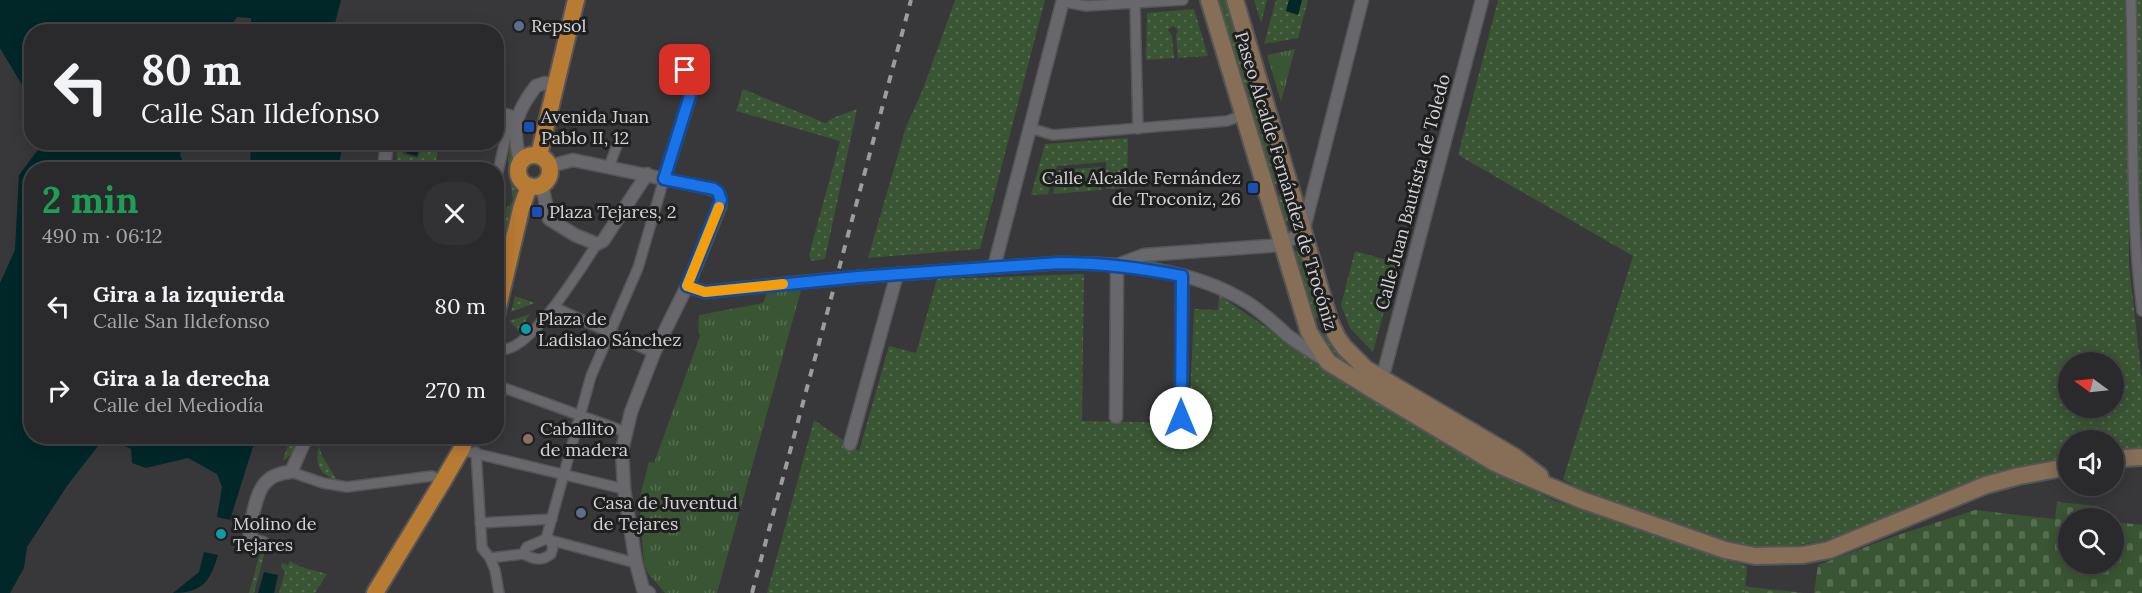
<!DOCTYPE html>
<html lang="es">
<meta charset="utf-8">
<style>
:root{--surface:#2a292c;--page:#323134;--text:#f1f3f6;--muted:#a5a6a9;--line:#464548}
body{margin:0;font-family:Lora,serif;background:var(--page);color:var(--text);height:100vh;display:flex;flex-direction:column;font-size:22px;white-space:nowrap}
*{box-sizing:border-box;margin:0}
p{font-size:20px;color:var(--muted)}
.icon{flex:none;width:33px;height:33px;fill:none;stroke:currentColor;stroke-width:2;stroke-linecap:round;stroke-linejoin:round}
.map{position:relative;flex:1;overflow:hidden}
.sheet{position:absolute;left:24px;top:162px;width:480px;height:282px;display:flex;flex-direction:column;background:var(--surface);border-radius:24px;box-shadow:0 3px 15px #0003,0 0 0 2px var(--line)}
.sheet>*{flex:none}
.guide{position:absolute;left:24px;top:24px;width:480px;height:126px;border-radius:24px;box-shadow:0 3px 15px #0003,0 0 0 2px var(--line);background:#2a292c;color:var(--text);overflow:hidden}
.needle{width:39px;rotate:285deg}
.buttons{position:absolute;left:2058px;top:352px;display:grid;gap:12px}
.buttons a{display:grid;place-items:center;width:66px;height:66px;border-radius:50%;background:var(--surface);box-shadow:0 3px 15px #0003,0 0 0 2px var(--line);font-size:30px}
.pin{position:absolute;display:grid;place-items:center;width:51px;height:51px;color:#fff;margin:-26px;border-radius:12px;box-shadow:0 3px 9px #0006}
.me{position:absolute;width:66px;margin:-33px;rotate:0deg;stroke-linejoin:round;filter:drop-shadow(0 0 4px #0008)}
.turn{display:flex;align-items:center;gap:21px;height:126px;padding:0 18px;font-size:27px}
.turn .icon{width:78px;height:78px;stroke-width:2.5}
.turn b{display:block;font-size:42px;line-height:51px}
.round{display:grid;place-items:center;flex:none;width:63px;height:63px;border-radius:24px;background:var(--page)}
.summary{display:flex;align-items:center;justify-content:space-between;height:102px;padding:0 18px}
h1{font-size:36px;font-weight:700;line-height:45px;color:#1e9e55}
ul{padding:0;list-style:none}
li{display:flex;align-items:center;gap:18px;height:84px;padding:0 18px}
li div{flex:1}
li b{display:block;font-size:22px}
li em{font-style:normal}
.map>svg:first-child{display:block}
</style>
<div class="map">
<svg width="2142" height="593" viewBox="0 0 2142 593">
<defs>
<pattern id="grass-dots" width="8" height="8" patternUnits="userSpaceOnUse" patternTransform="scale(1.5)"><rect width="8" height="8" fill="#3a5533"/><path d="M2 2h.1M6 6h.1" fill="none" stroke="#566d50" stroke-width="1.8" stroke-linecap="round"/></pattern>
<pattern id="cemetery-stones" width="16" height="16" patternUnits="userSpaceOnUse" patternTransform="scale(1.5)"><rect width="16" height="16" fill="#3a5533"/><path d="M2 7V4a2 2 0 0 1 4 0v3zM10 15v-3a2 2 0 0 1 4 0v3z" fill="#566d50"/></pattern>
<pattern id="park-tufts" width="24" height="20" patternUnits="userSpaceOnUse" patternTransform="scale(1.5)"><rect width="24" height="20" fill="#3a5533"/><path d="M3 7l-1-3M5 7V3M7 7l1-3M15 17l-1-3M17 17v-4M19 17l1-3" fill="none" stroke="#566d50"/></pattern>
</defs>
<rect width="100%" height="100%" fill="#38373a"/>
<g fill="url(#grass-dots)" fill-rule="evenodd">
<path d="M955,0H1045L980,249L868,258L906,127L923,89Z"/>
<path d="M1214,0H1230L1283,177L1270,190Z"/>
<path d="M1254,0H1267L1261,23Z"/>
<path d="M1276,0H1289L1286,11L1298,15L1302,0H1308L1298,38L1264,44Z"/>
<path d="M1498,0H2127L2129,265L2142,379V449L2114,452V441H2068V457L1988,475L1859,529L1827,540L1799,545L1754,548L1720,541L1574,486L1563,479L1633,256L1458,155ZM2068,363H2114V408H2068Z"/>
<path d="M2136,0H2142V265L2140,253Z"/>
<path d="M1194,9L1208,56L1178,58L1176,35L1178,30L1173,26L1168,30L1172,36L1174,58L1146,60L1147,13Z"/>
<path d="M743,89L825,123L835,117L857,109L825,259L811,261L809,255L840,141L736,111Z"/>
<path d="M510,138L513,158L510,171L516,187V194L508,230L502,225L504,211L513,201L508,161Z"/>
<path d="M1128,138L1127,188L1106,189V162L1057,166L1048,194L1031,195L1045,144Z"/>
<path d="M396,143H407L402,154L418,158L422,143H440L434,169H402L397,166Z"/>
<path d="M1101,167V190L1053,194L1059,170Z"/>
<path d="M1286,188L1293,217L1287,222H1284L1273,202Z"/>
<path d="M1300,250L1321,315L1316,319H1310L1293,252Z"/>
<path d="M1355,251L1397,263L1373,352L1350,328L1341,305Z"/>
<path d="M1084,274L1082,421L1189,423L1194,309L1218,310L1219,295L1305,354L1493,469L1555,501L1747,566L1745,593H767L814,420L859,451L889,346L916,353L937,279Z"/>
<path d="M515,296L535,303L511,312Z"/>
<path d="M530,314L519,331L509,321Z"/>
<path d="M1324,331H1329L1357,372L1336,359L1320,334Z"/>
<path d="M291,437H299L292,453L285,460L283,459Z"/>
<path d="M319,446L322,456L337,480C320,475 314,464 319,446Z"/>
<path d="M261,550L265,552L254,593H249Z"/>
<path d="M290,561L301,567L327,574L315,593H279L285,572L281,567L282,563L288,565Z"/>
</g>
<g fill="url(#cemetery-stones)">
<path d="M2057,502L2099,506L2098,519H2068V564H2114V522L2142,525V593H1814L1818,565L1895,536L1975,510L2055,519Z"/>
<path d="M1746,586L1751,587L1804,593H1745Z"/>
</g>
<g fill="url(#park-tufts)">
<path d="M1295,49L1281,102L1267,55Z"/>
<path d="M802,287L717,593H665L647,572L644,564L639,500L649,462L654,463L700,336L698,331L699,315L763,303L768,291Z"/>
</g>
<g fill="#022728">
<path d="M0,0H341L333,31H251V18L237,17L228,31L32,32L31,100L0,48Z"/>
<path d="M1289,0H1302L1298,15L1286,11Z"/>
<path d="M409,142L421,143L417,156L406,153Z"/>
<path d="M43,143H185L180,154L182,160L190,164L187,170H32V436L105,437L67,486L27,547L24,568L10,593H0V283L15,250L19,175Z"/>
<path d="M249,143V142L343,143L338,169H247C252,161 251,152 249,143Z"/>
<path d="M107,437L256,436V437L230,520L217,517L222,487L217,474L188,458L146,468L132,463L131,449Z"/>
<path d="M204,552L218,555C210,582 202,593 173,593L199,572Z"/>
<path d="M264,572L278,575L274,593H258Z"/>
</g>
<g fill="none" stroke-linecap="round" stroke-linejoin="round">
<g stroke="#555557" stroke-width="12">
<g id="pedestrian">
<path d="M2131,0C2134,104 2129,208 2142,311"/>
<path d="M1070,3L1086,6L1183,0"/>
<path d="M1135,4L1138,129"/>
<path d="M1030,128L1053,135L1227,121L1243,115"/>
<path d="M609,167L620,137"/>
<path d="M496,181L508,126"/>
<path d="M496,235L515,239"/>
<path d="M554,307L654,353"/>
<path d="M496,347C497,347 505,349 506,349C534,345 581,268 597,244"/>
<path d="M496,385L626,432"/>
<path d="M461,450L624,489"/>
<path d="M476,452L482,548L490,558"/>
<path d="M291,472L323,483L347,487L432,476L443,481"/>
<path d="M480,523L552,519"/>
<path d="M546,539L636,563"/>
<path d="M523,554C534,559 541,562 551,554L553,547L550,540"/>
<path d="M499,593L495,570L490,558L523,554L527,547L546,539L591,376L638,268L664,179"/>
</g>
</g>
<g stroke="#555557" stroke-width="15">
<g id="minor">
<path d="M496,112L512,117L515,122"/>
<path d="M520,162C512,127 514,115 536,86L545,83L555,85"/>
<path d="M550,166L573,160L708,188C719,191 722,195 720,206L691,278L654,353L631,412L622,450L624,489L636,563L643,589L649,593"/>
<path d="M384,170L387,142"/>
<path d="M664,179L696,77L685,70"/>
<path d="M542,185L549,219L575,235L597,244L603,241L647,174"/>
<path d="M1120,264L1144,255L1281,245L1303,232L1362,0"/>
<path d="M994,267L1063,0"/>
<path d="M858,277L1058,263C1122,263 1193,268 1248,303C1262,312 1275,324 1287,335C1299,344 1312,352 1325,360"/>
<path d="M687,286L705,292L804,282"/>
<path d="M1380,387L1482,0"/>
<path d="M1116,417L1117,266"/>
<path d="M1181,419L1182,276"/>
<path d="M850,444L897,274"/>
<path d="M263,543C255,541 250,539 249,530C257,502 256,474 291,472L307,436"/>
</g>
</g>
<g stroke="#555557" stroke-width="20">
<g id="secondary">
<path d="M1209,0L1309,332L1328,362L1378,393L1495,463L1513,471L1582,500L1725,550L1755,556L1803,555L1829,550L1986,485L2019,476L2068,467"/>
<path d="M1235,0L1330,322L1337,337L1344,347L1366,369L1515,457L1540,476"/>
<path d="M2114,459L2142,457"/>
</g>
</g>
<g stroke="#555557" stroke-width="20">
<g id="trunk">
<path d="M539,155L576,0"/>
<circle cx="534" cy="171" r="16"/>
<path d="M496,316L521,209L529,186"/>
<path d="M375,593L443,481L461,450L466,436"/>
</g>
</g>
<use href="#pedestrian" stroke="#68676b" stroke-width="9"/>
<use href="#minor" stroke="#68676b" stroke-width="12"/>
<use href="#secondary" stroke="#866e57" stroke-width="16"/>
<use href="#trunk" stroke="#b77b34" stroke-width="16"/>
<path stroke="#9c9b9e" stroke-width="4" stroke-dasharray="8 8" stroke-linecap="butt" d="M752,593L911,0"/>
<g stroke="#555557" stroke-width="15" stroke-linecap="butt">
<path id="minor-bridge" d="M804,282L858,277"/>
</g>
<use href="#minor-bridge" stroke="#68676b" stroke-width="12"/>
</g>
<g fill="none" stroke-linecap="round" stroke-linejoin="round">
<g stroke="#114b97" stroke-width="15">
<path id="route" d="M685,70L696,76L664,179L714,189L718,192L721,200L687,286L705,292L858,277L1059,263C1100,263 1141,268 1182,276L1181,418"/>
</g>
<use href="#route" stroke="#1a73e8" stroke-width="10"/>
<path stroke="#f59e0b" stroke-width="10" d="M719,207L687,286L705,292L783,284"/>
</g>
<g fill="#5c6f8a" stroke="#1f1f20" stroke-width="2">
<circle cx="519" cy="26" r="6"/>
<circle cx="581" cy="513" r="6"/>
</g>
<g fill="#1a4fb4" stroke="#1f1f20" stroke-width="2">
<rect x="523" y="121" width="12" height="12" rx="3"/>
<rect x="1247" y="182" width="12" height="12" rx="3"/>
<rect x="531" y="206" width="12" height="12" rx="3"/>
</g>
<g fill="#0f9aa8" stroke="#1f1f20" stroke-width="2">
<circle cx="526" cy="329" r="6"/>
<circle cx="221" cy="534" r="6"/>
</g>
<circle fill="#8d6e63" stroke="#1f1f20" stroke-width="2" cx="528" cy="439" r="6"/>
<g text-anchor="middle" stroke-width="6" stroke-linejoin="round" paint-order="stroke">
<g font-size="18" fill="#d4d4d6" stroke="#1f1f20" text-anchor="start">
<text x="531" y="32">Repsol</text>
<text x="541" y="123">Avenida Juan<tspan x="541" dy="21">Pablo II, 12</tspan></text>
<text x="1241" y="184" text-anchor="end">Calle Alcalde Fernández<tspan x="1241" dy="21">de Troconiz, 26</tspan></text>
<text x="549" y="218">Plaza Tejares, 2</text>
<text x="538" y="325">Plaza de<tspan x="538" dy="21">Ladislao Sánchez</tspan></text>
<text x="540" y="435">Caballito<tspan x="540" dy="21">de madera</tspan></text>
<text x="593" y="509">Casa de Juventud<tspan x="593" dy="21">de Tejares</tspan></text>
<text x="233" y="530">Molino de<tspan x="233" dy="21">Tejares</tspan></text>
</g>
<g font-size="18" fill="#d4d4d6" stroke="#1f1f20">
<text transform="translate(1286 181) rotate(73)" y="6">Paseo Alcalde Fernández de Trocóniz</text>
<text transform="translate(1413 192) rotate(-75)" y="6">Calle Juan Bautista de Toledo</text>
</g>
</g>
</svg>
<div class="buttons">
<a><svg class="needle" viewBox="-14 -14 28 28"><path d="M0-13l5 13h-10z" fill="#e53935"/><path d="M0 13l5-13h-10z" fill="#a5a6a9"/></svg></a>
<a><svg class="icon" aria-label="sound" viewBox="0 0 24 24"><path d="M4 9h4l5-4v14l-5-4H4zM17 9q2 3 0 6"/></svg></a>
<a><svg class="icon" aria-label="search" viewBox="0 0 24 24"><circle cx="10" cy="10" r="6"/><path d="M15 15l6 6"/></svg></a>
</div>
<div class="pin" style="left:685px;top:70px;background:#d93025"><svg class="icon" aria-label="arrive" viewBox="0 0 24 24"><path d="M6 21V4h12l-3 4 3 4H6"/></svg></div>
<svg class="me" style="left:1181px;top:418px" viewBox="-20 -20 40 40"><circle r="19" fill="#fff"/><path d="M0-13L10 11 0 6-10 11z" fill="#1a73e8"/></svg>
<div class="guide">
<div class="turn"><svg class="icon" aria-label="left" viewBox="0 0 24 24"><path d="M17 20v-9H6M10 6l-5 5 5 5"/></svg><div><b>80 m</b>Calle San Ildefonso</div></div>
</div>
<section class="sheet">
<div class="summary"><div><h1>2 min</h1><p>490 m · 06:12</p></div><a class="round"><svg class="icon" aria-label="close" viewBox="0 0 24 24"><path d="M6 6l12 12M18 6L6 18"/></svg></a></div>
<ul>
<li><svg class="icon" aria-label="left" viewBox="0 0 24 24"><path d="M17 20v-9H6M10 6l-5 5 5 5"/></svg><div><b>Gira a la izquierda</b><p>Calle San Ildefonso</p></div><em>80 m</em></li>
<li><svg class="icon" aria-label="right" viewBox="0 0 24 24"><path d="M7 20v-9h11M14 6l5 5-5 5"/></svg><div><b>Gira a la derecha</b><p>Calle del Mediodía</p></div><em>270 m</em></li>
</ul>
</section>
</div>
